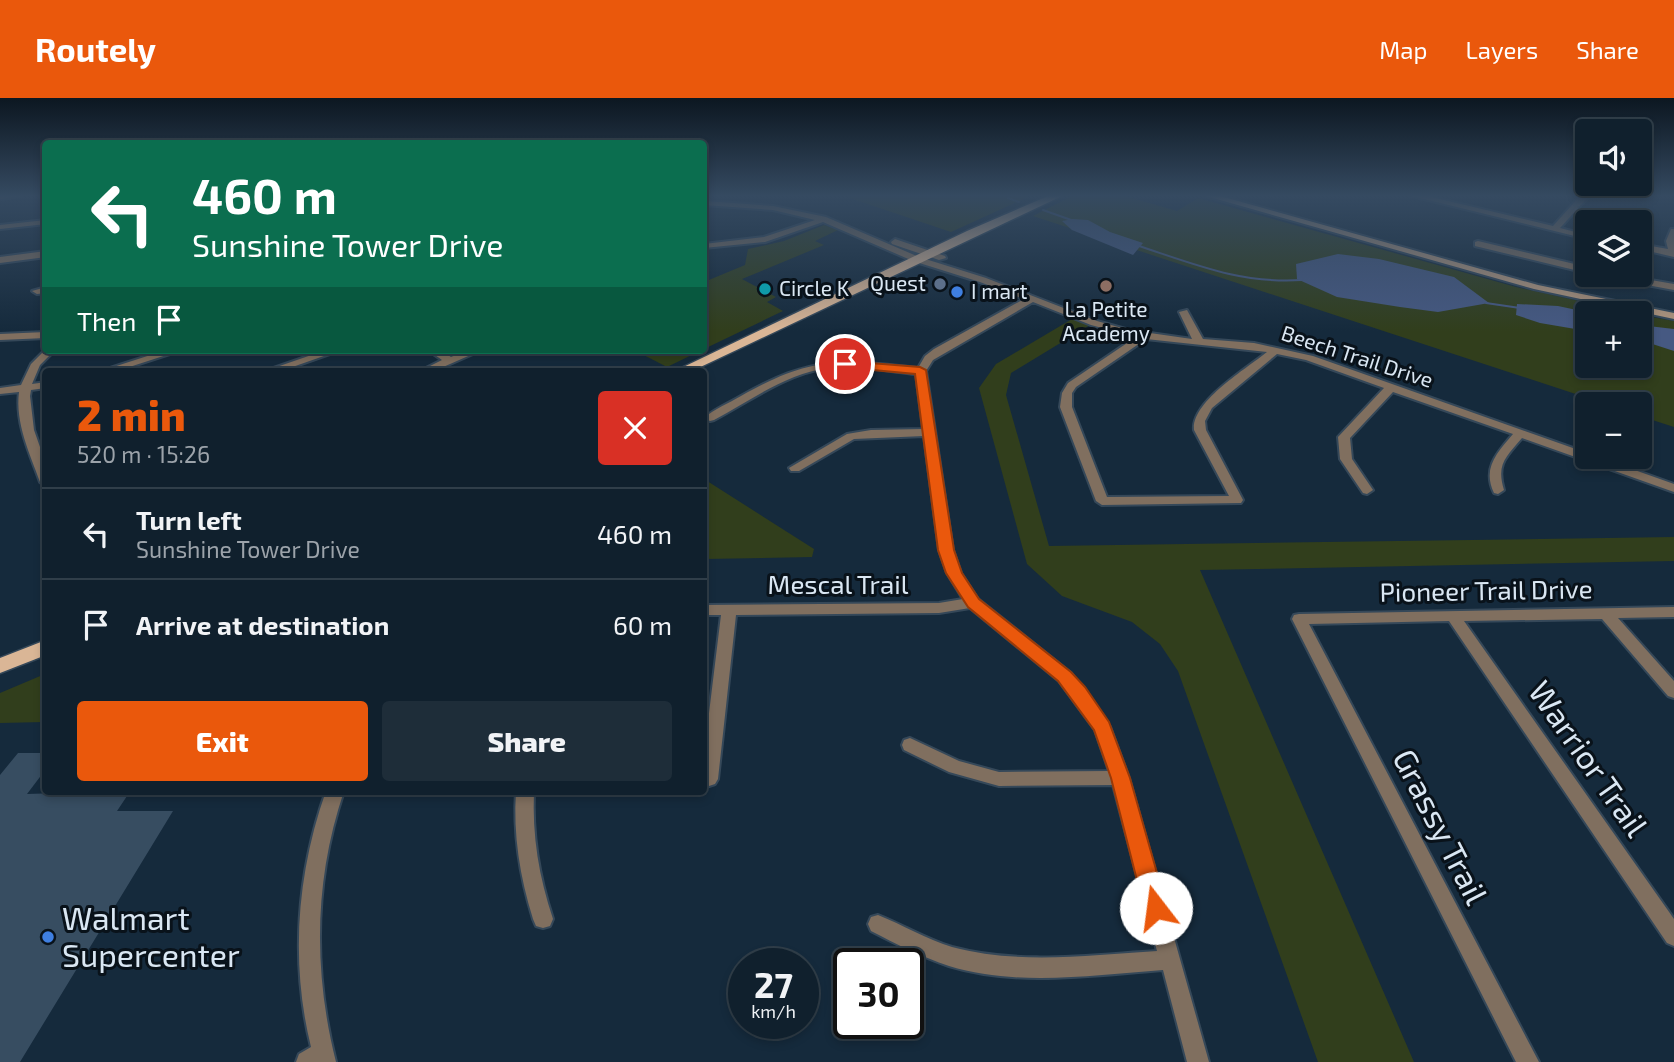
<!DOCTYPE html>
<meta charset="utf-8">
<style>
:root{--surface:#10202d;--page:#1e2d39;--text:#f1f3f6;--muted:#9ca3aa;--line:#303e49;--accent:#ea580c}
body{margin:0;font-family:"Exo 2",sans-serif;background:var(--page);color:var(--text);height:100vh;display:flex;flex-direction:column;font-size:26px;white-space:nowrap}
*{box-sizing:border-box;margin:0}
p{font-size:23px;color:var(--muted)}
.icon{flex:none;width:38px;height:38px;fill:none;stroke:currentColor;stroke-width:2;stroke-linecap:round;stroke-linejoin:round}
.map{position:relative;flex:1;overflow:hidden}
.drawer{position:absolute;left:42px;top:270px;width:665px;height:427px;display:flex;flex-direction:column;background:var(--surface);border-radius:7px;box-shadow:0 4px 10px #0003,0 0 0 2px var(--line)}
.drawer>*{flex:none}
.top-card{position:absolute;left:42px;top:42px;width:665px;height:214px;border-radius:7px;box-shadow:0 4px 10px #0003,0 0 0 2px var(--line);background:#0b6e4f;color:#fff;overflow:hidden}
.fabs{position:absolute;left:1575px;top:21px;display:grid;gap:14px}
.fabs a{display:grid;place-items:center;width:77px;height:77px;border-radius:7px;background:var(--surface);box-shadow:0 4px 10px #0003,0 0 0 2px var(--line);font-size:35px}
.speed{position:absolute;left:728px;top:850px;display:flex;gap:14px;font-size:35px;font-weight:700;text-align:center}
.speed>*{display:grid;place-content:center;width:91px;height:91px;border-radius:50%;background:var(--surface);box-shadow:0 4px 10px #0003,0 0 0 2px var(--line);line-height:1}
.speed small{font-size:18px;font-weight:400}
.speed .limit{border:4px solid #111;border-radius:10px;background:#fff;color:#111}
.pin{position:absolute;display:grid;place-items:center;width:60px;height:60px;color:#fff;margin:-30px;border:4px solid #fff;border-radius:50%;box-shadow:0 2px 7px #0007}
.me{position:absolute;width:77px;margin:-38px;rotate:345deg;stroke-linejoin:round;filter:drop-shadow(0 0 5px #0008)}
.turn{display:flex;align-items:center;gap:24px;height:147px;padding:0 35px;font-size:32px}
.turn .icon{width:91px;height:91px;stroke-width:2.5}
.turn b{display:block;font-size:49px;line-height:60px}
.then{display:flex;align-items:center;height:66px;padding:0 35px;background:#0003;gap:14px;font-size:26px}
.round{display:grid;place-items:center;flex:none;width:74px;height:74px;border-radius:7px;background:var(--page)}
.headline{display:flex;align-items:center;justify-content:space-between;height:119px;padding:0 35px}
h1{font-size:42px;font-weight:800;line-height:52px;color:var(--accent)}
.cta{display:flex;gap:14px;margin-top:auto;padding:14px 35px}
.cta a{flex:1;height:80px;border-radius:7px;background:var(--accent);color:#fff;font-size:28px;font-weight:800;line-height:80px;text-align:center}
.cta a+a{background:var(--page);color:var(--text)}
ul{padding:0;list-style:none}
li{display:flex;align-items:center;gap:21px;height:91px;padding:0 35px;border-top:2px solid var(--line)}
li div{flex:1}
li b{display:block;font-size:26px}
li em{font-style:normal}
header{display:flex;align-items:center;gap:42px;box-sizing:border-box;height:98px;padding:0 35px;background:var(--accent);color:#fff}
header strong{font-size:33px}
nav{display:flex;gap:38px;margin-inline-start:auto;font-size:24px}
.map>svg:first-child{display:block}
</style>
<header>
<strong>Routely</strong>
<nav><a>Map</a><a>Layers</a><a>Share</a></nav>
</header>
<div class="map">
<svg width="1674" height="964" viewBox="0 0 1674 964">
<rect width="100%" height="100%" fill="#152a3c"/>
<g fill="#313e1c">
<path d="M844,98H1030L951,134Z"/>
<path d="M1072,98H1125L1177,113L1198,100L1516,189L1633,215H1587V268H1640V217L1674,223V329L1640,318V306H1606L1033,118Z"/>
<path d="M824,127L838,132L815,143L824,147L742,181L776,199L767,204L783,213L704,251V184L745,167L748,151L784,143Z"/>
<path d="M1072,221L1090,227L1011,275L1006,297L1049,448L1674,439V463L1200,472L1414,964H1318L1178,573L1160,546L1132,524L1062,498L1027,466L979,290L996,266Z"/>
<path d="M634,252H702L667,269Z"/>
<path d="M704,381L814,451L812,459L704,461Z"/>
<path d="M45,576V624L0,625V595Z"/>
</g>
<g fill="#465982">
<path d="M1073,121L1088,122L1110,134L1143,145L1133,157L1072,132L1062,123Z"/>
<path d="M1338,156L1379,161L1454,179L1489,205L1438,214L1400,209L1337,199L1297,181L1296,166Z"/>
<path d="M1517,206L1558,208L1591,215H1587V233L1540,225L1516,217Z"/>
<path d="M1640,227L1674,231V253L1640,242Z"/>
</g>
<g fill="none" stroke-linecap="round" stroke-linejoin="round">
<g stroke="#465982" stroke-width="2">
<path d="M1008,100L1019,104"/>
<path d="M1043,112L1074,123"/>
<path d="M1136,147C1194,166 1240,186 1302,182"/>
<path d="M1486,205L1520,210"/>
</g>
</g>
<path fill="#374d61" d="M18,655H46V671L27,696L123,693L121,695H129L117,713H173L20,964H0V677Z"/>
<g fill="none" stroke-linecap="round" stroke-linejoin="round">
<g stroke="#354859" stroke-width="4">
<g id="minor">
<path d="M0,98H21L0,101Z"/>
<path d="M1412,98H1427L1553,128L1580,98H1589L1560,130L1587,137V141Z"/>
<path d="M704,103L773,108L826,119L919,159L986,180L1097,223L1129,232L1192,241L1179,214L1187,212L1203,241L1254,245L1313,258L1587,355V359H1598L1674,386V394L1522,340C1506,359 1496,366 1504,392L1498,396L1494,395C1482,370 1497,355 1513,336L1393,294L1350,340L1352,361L1373,392L1367,396L1363,395L1340,361L1338,339L1384,290L1306,262L1277,256L1212,310L1205,323L1206,332L1243,402L1241,405L1102,407L1096,403L1060,309L1062,295L1068,285L1136,239L1091,227L1033,204L933,262L926,273L953,452L961,475L978,501L1071,575L1110,629L1129,680L1209,964H1187L1163,872C1093,877 1018,889 949,868C922,859 896,846 871,833L868,826L871,819L878,817C903,827 926,841 952,849C1019,867 1090,857 1157,853L1113,687L999,688L949,674L904,652L902,647L904,642L910,640L959,663L999,674L1109,673L1095,632L1059,583L970,510L939,515L736,517L718,681L715,686L709,688L704,686V656L721,517H704V507L939,505L963,501L947,475L939,452L924,338L854,341L799,373H791L789,370L847,336L871,332L923,331L916,276C887,273 857,267 828,270C787,275 750,303 714,322L710,323L704,320C714,311 729,305 741,298C812,258 840,261 918,270L925,258L934,251L1024,201L980,184L913,163L823,124L765,144L704,150V146L764,139L815,122L773,112L704,107ZM1146,241L1267,254C1246,271 1191,304 1194,332L1229,398L1107,399L1072,309V295L1076,289Z"/>
<path d="M46,122V126L0,131V127Z"/>
<path d="M1671,131H1674V159L1640,151V146L1668,151L1666,143Z"/>
<path d="M895,141L945,158L946,160L939,162L892,146L891,144Z"/>
<path d="M1478,143L1587,169V175L1475,148V144Z"/>
<path d="M46,153V159L0,165V159Z"/>
<path d="M1605,177H1622L1674,186V192L1609,180Z"/>
<path d="M46,189V195L37,196L32,193Z"/>
<path d="M46,234V240L0,242V236Z"/>
<path d="M46,251L55,252L40,267L32,286L46,284V290L31,292L30,298L34,332L46,366V388L40,384C30,356 15,325 19,294L0,296V290L21,287L31,266Z"/>
<path d="M166,252H182L117,273H101Z"/>
<path d="M326,252H341L281,273H265Z"/>
<path d="M428,252H440L451,259L468,252H482L434,273H420L442,262Z"/>
<path d="M1674,509V519L1618,520L1674,583V600L1668,598L1602,521L1464,523L1674,821V848L1667,845L1449,523L1309,526L1539,964H1516L1292,521L1294,517L1299,516Z"/>
<path d="M326,693H344C314,782 313,873 336,964H296L299,956L311,949C290,864 297,775 326,693Z"/>
<path d="M516,693H534C532,738 539,779 553,821L550,828L543,830L536,828L533,821C520,779 513,737 516,693Z"/>
</g>
</g>
<g stroke="#354859" stroke-width="4">
<path id="secondary" d="M1206,98H1220L1538,187L1674,215V221L1534,191Z"/>
</g>
<g stroke="#354859" stroke-width="3">
<g id="primary">
<path d="M1048,98H1062L692,273H675L967,133Z"/>
<path d="M46,542V557L0,575V560Z"/>
</g>
</g>
<use href="#minor" fill="#806f5f" fill-rule="evenodd"/>
<use href="#secondary" fill="#b3977e" fill-rule="evenodd"/>
<use href="#primary" fill="#dab696" fill-rule="evenodd"/>
</g>
<linearGradient id="sky" x2="0" y2="1"><stop stop-color="#0c1721"/><stop offset="0.42" stop-color="#354a61"/><stop offset="1" stop-color="#354a61" stop-opacity="0"/></linearGradient>
<rect width="1674" height="233" fill="url(#sky)"/>
<path fill="#ea580c" stroke="#983908" stroke-width="2" d="M845,263L920,269L926,272L954,452L962,475L979,501L1071,574L1085,589L1109,624L1130,680L1167,810L1163,817L1156,820L1148,817L1144,810L1111,680L1094,632L1058,583L968,509L946,475L938,452L915,276L841,269L839,266Z"/>
<circle fill="#5c6f8a" stroke="#09121a" stroke-width="2.5" cx="940" cy="186" r="7"/>
<circle fill="#8d6e63" stroke="#09121a" stroke-width="2.5" cx="1106" cy="188" r="7"/>
<circle fill="#0f9aa8" stroke="#09121a" stroke-width="2.5" cx="765" cy="191" r="7"/>
<g fill="#3f7fe0" stroke="#09121a" stroke-width="2.5">
<circle cx="957" cy="194" r="7"/>
<circle cx="48" cy="839" r="7"/>
</g>
<g text-anchor="middle" stroke-width="6" stroke-linejoin="round" paint-order="stroke">
<g font-size="21" fill="#dae7f3" stroke="#09121a" text-anchor="start">
<text x="926" y="193" text-anchor="end">Quest</text>
<text x="779" y="198">Circle K</text>
<text x="971" y="201">I mart</text>
<text x="1106" y="219" text-anchor="middle">La Petite<tspan x="1106" dy="24">Academy</tspan></text>
</g>
<g font-size="21" fill="#dae7f3" stroke="#09121a">
<text transform="translate(1357 259) rotate(18)" y="7">Beech Trail Drive</text>
</g>
<g font-size="26" fill="#dae7f3" stroke="#09121a">
<text x="838" y="496">Mescal Trail</text>
<text transform="translate(1486 493) rotate(-1)" y="9">Pioneer Trail Drive</text>
</g>
<g font-size="32" fill="#dae7f3" stroke="#09121a">
<text transform="translate(1588 661) rotate(55)" y="11">Warrior Trail</text>
<text transform="translate(1440 729) rotate(63)" y="11">Grassy Trail</text>
</g>
<g font-size="32" fill="#dae7f3" stroke="#09121a" text-anchor="start">
<text x="62" y="832">Walmart<tspan x="62" dy="37">Supercenter</tspan></text>
</g>
</g>
</svg>
<div class="fabs">
<a><svg class="icon" aria-label="sound" viewBox="0 0 24 24"><path d="M4 9h4l5-4v14l-5-4H4zM17 9q2 3 0 6"/></svg></a>
<a><svg class="icon" aria-label="layers" viewBox="0 0 24 24"><path d="M12 4l9 5-9 5-9-5zM3 14l9 5 9-5"/></svg></a>
<a>+</a>
<a>−</a>
</div>
<div class="speed"><div>27<small>km/h</small></div><div class="limit">30</div></div>
<div class="pin" style="left:845px;top:266px;background:#d93025"><svg class="icon" aria-label="arrive" viewBox="0 0 24 24"><path d="M6 21V4h12l-3 4 3 4H6"/></svg></div>
<svg class="me" style="left:1156px;top:810px" viewBox="-20 -20 40 40"><circle r="19" fill="#fff"/><path d="M0-13L10 11 0 6-10 11z" fill="#ea580c"/></svg>
<div class="top-card">
<div class="turn"><svg class="icon" aria-label="left" viewBox="0 0 24 24"><path d="M17 20v-9H6M10 6l-5 5 5 5"/></svg><div><b>460 m</b>Sunshine Tower Drive</div></div>
<div class="then">Then<svg class="icon" aria-label="arrive" viewBox="0 0 24 24"><path d="M6 21V4h12l-3 4 3 4H6"/></svg></div>
</div>
<section class="drawer">
<div class="headline"><div><h1>2 min</h1><p>520 m · 15:26</p></div><a class="round" style="background:#d93025;color:#fff"><svg class="icon" aria-label="close" viewBox="0 0 24 24"><path d="M6 6l12 12M18 6L6 18"/></svg></a></div>
<ul>
<li><svg class="icon" aria-label="left" viewBox="0 0 24 24"><path d="M17 20v-9H6M10 6l-5 5 5 5"/></svg><div><b>Turn left</b><p>Sunshine Tower Drive</p></div><em>460 m</em></li>
<li><svg class="icon" aria-label="arrive" viewBox="0 0 24 24"><path d="M6 21V4h12l-3 4 3 4H6"/></svg><div><b>Arrive at destination</b></div><em>60 m</em></li>
</ul>
<div class="cta"><a>Exit</a><a>Share</a></div>
</section>
</div>
